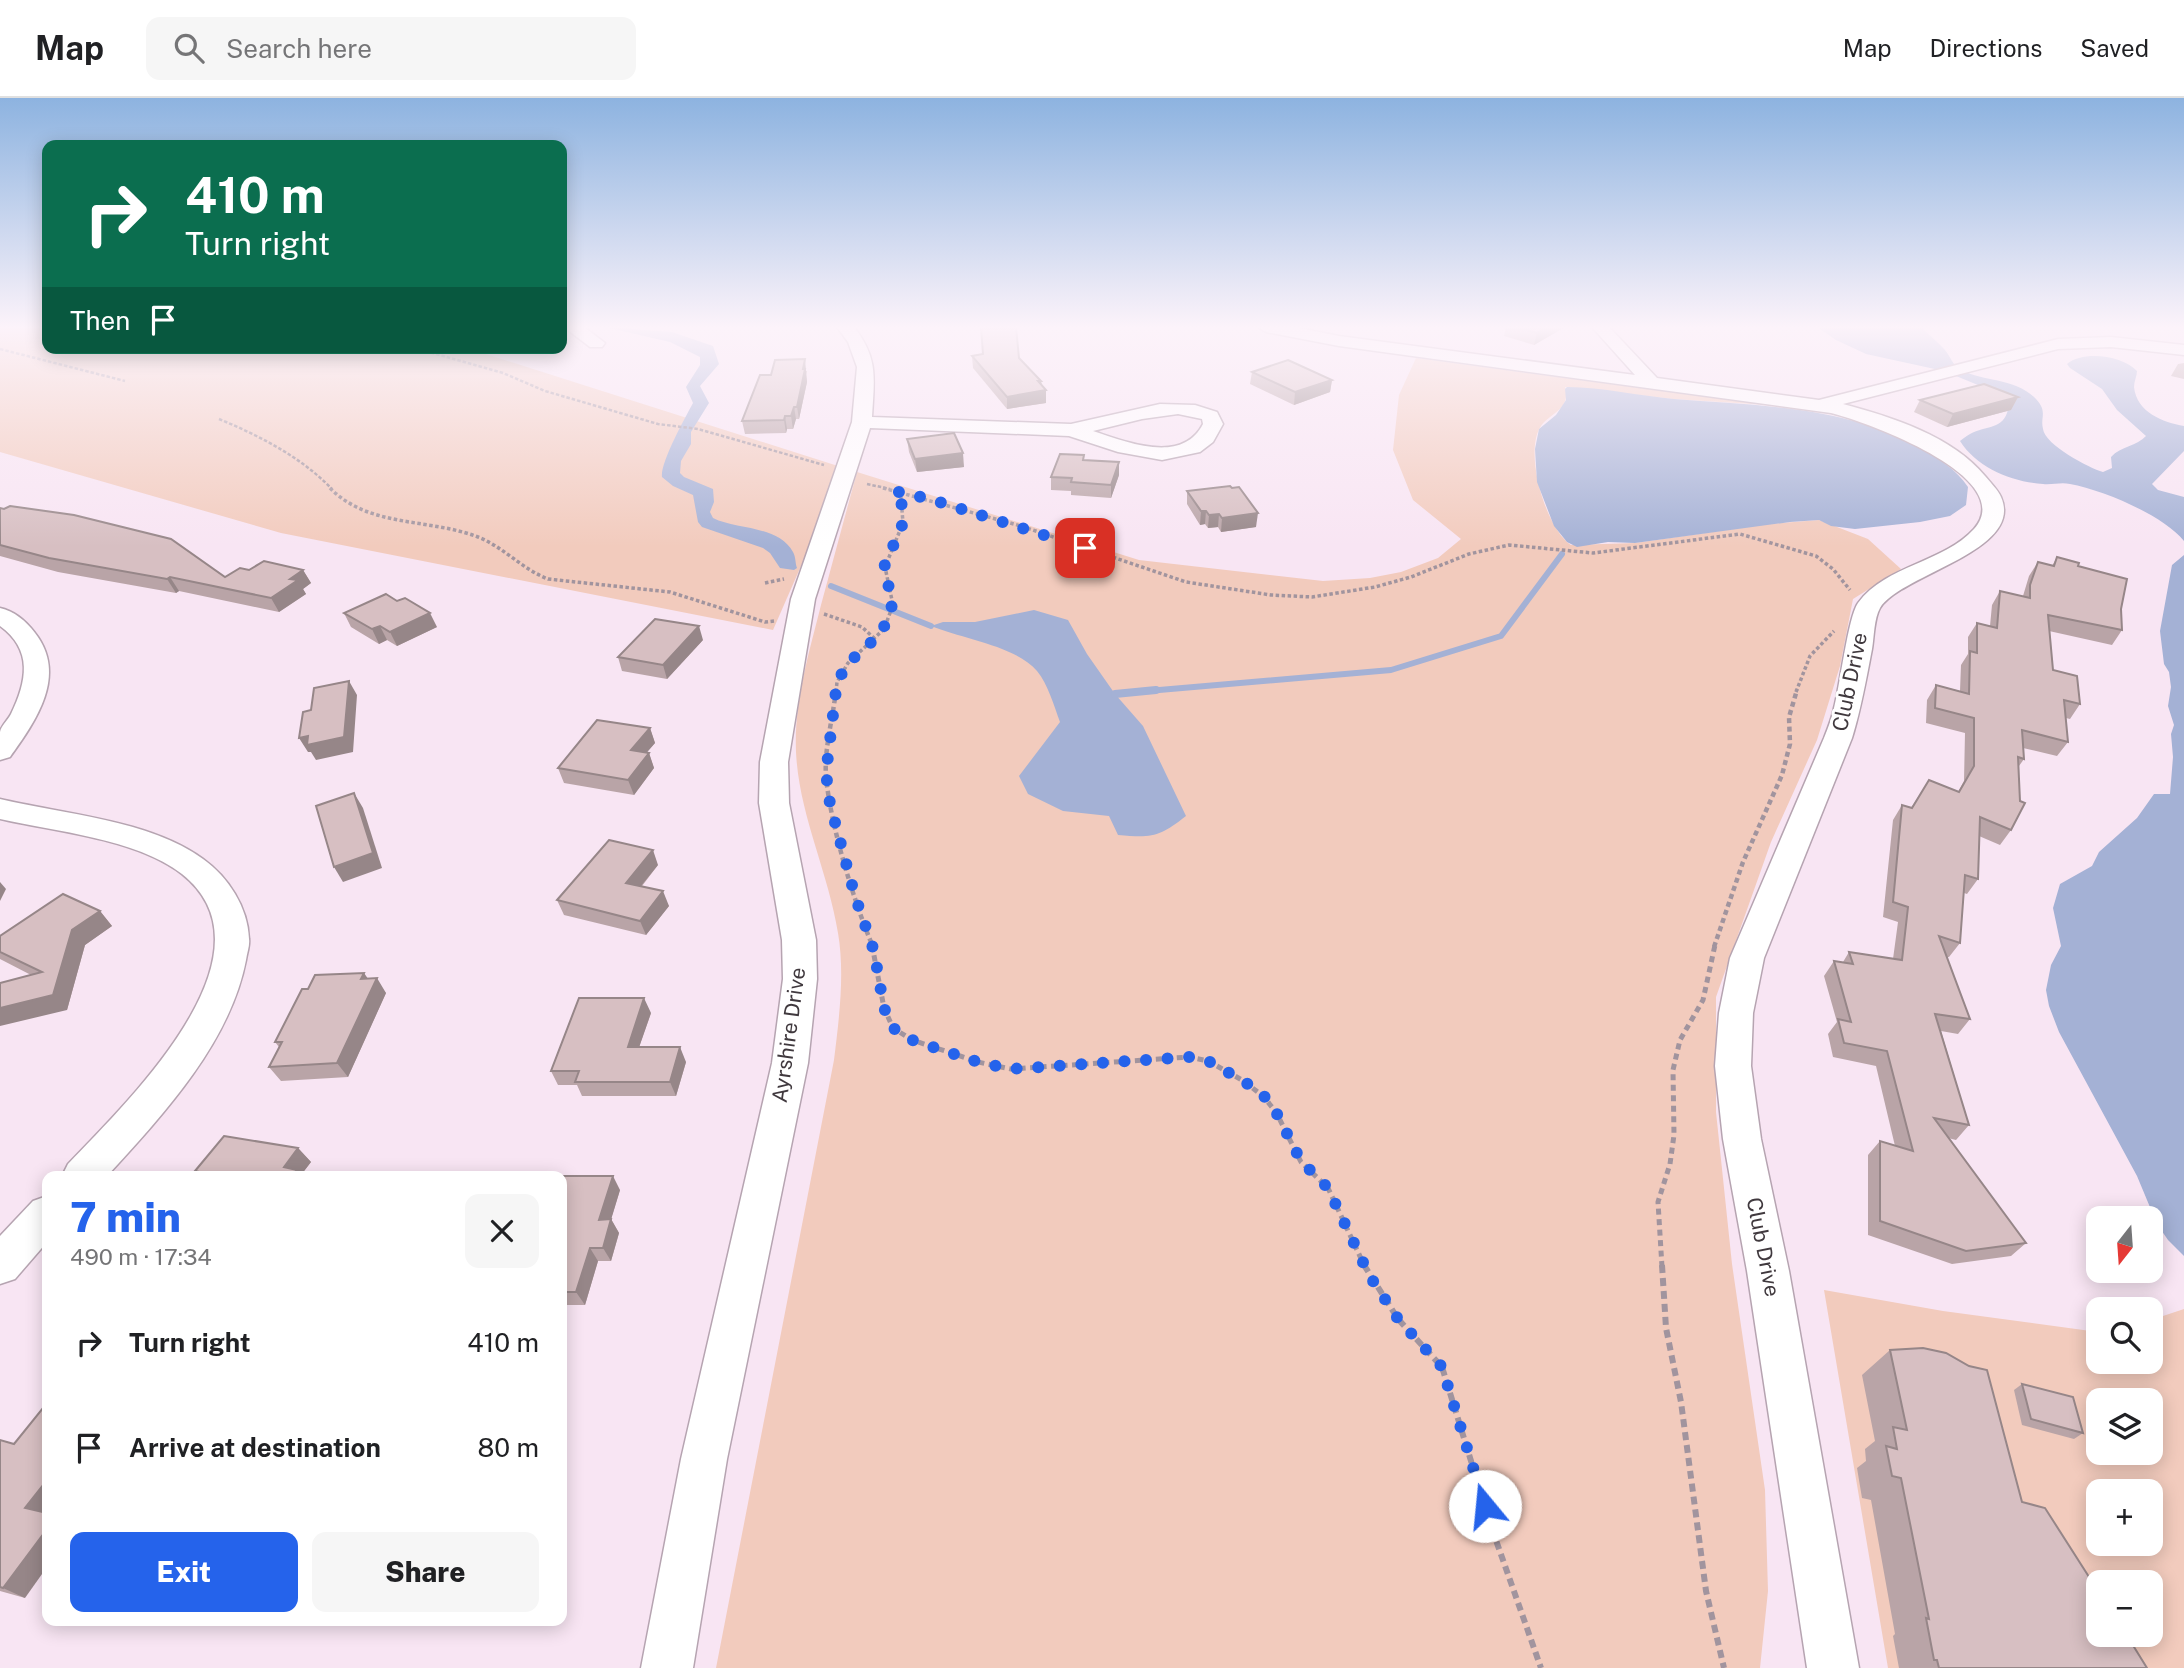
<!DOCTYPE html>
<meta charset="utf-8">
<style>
:root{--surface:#fff;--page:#f6f6f6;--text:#202124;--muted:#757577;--line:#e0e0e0;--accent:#2563eb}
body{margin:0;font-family:"Public Sans",sans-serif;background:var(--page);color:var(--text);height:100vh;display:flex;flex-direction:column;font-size:26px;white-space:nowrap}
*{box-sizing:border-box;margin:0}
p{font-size:23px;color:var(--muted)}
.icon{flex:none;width:38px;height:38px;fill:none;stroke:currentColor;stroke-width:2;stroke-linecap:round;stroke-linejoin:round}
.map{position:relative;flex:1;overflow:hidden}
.side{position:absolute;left:42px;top:1073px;width:525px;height:455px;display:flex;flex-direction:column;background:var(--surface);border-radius:14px;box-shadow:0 4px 18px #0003}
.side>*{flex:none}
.guide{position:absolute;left:42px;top:42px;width:525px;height:214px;border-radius:14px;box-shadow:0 4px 18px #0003;background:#0b6e4f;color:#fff;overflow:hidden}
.needle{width:46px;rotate:197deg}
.tools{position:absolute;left:2086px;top:1108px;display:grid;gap:14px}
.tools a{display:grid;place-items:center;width:77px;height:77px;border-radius:14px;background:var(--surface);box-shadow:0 4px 18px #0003;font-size:35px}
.pin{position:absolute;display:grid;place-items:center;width:60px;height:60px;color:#fff;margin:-30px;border-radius:14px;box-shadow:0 4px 10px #0006}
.me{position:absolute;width:77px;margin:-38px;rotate:343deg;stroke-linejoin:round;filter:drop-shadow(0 0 5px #0008)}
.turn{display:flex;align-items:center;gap:24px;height:147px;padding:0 28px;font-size:32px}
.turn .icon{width:91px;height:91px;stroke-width:2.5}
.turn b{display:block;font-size:49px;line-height:60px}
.then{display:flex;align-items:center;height:66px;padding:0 28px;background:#0003;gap:14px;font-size:26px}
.round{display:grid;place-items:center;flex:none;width:74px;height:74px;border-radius:14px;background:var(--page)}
.headline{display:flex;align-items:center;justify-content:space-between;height:119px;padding:0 28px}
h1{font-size:42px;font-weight:800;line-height:52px;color:var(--accent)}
.primary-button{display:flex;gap:14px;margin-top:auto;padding:14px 28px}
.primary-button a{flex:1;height:80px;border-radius:14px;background:var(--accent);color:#fff;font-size:28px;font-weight:800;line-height:80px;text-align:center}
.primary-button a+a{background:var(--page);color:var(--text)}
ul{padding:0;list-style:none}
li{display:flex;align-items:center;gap:21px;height:105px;padding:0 28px}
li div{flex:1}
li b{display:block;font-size:26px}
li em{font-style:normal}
header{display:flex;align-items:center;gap:42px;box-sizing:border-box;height:98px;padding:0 35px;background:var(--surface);border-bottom:2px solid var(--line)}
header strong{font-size:33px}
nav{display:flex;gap:38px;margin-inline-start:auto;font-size:24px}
.search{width:490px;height:63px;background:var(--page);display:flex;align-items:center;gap:18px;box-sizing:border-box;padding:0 24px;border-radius:14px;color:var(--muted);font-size:26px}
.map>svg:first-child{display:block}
</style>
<header>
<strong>Map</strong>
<div class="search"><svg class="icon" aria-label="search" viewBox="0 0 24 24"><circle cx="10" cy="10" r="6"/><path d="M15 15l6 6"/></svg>Search here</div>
<nav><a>Map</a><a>Directions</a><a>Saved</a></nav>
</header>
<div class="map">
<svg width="2184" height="1570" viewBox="0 0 2184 1570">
<rect width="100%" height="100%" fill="#f8e5f3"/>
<g fill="#f2cbbd" fill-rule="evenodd">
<path d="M0,229H47V250H467L838,368L815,436L773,532L281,435L0,354Z"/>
<path d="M1416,260L1768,307L1673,301L1565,289C1571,312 1551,314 1541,328C1523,354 1546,431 1571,447L1635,445L1768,426L1819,422L1868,441L1901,471L1853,501L1840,568L1817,642L1771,744L1716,899V1014L1732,1166L1765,1392L1768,1493L1760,1570H716L834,962C839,921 845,876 838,835C828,773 799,717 796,654C794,604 809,555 821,507C833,463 845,418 857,374L1139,462L1323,483L1370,480L1401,474L1438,460L1461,441L1413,402L1393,352L1399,297Z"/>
<path d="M1824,1192L1943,1213L2098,1234V1264H2151V1222L2184,1211V1570H1888ZM2098,1302H2151V1354H2098ZM2098,1393H2151V1446H2098ZM2098,1484H2151V1536H2098Z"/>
</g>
<g fill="#a4b1d5">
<path d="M605,229L672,234L713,248L719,266L700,288L709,305L691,334V346L681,363L680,375L684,379L713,391L714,404L710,414L713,420C737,432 778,427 793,454C796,459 795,465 797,470L794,472L780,470L770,455L763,450L702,429L698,424L693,397L673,388L662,379C660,365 685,320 693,305L686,289L700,267V259L670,244Z"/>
<path d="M1817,229H1921C1929,237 1938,244 1945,252C1951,259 1952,267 1961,272C1985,284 2016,280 2036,301C2048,314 2040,319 2043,331C2045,347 2089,370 2103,374L2112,370L2111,359C2121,348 2137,348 2146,338L2117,312L2102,291L2070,270L2067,266C2084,252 2123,258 2137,273C2137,278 2134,283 2134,289C2137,315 2163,324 2184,328V353L2152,386L2158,392L2184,399V443C2163,417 2103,392 2070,386C2061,384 2052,387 2043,386C2012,384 1977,370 1960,343C1963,341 1966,338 1970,336C1986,327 2004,332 2008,311L1990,292L1944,273L1866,256L1836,242Z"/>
<path d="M1567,289C1603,289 1639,298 1674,301C1758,308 1843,307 1919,349C1938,360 1956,371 1968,389L1966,407L1950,418L1920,424L1855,431L1831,428L1819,422L1790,424L1635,445L1608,444L1577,449L1567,444L1554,428L1537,384L1535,351L1539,331L1556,317L1566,302L1565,291Z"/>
<path d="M2184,457V1158L2168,1142L2157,1126L2137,1078L2059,934L2049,908L2046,892L2051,867L2061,848L2053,810L2060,786L2092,768L2099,754L2137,720L2154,696H2170L2173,659L2171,636L2174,627L2168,608L2171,589L2169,574L2164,566L2160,533L2172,467Z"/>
<path d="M1034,512L1068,522L1087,556L1115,596L1143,628L1186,718C1159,739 1153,740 1118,737L1109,718L1063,713L1028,696L1019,678L1060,624C1054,608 1048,586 1037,573C1016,548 963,541 931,528L943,524H975Z"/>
</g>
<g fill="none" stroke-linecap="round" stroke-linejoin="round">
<g stroke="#a4b1d5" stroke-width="6">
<path d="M831,488L931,528"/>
<path d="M1136,594L1391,572L1501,538L1562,456"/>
</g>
<path stroke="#a4b1d5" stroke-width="8" d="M1115,596L1156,592"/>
<g stroke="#b6a4b1" stroke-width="3">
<g id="street">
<path d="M564,229H584L605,245L602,249H590Z"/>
<path d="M837,229H854C879,261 874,281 872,319L1071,326L1160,306L1195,307L1217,314L1223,326L1213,344L1200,354L1162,362L1118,354L1069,338L870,330L815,501L788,664L789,705L816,842L817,881L808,965L727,1361L693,1570H641L681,1361L772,965L783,881L782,842L759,705L760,664L791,501L852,324L857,269L848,244ZM1178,316L1202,321L1203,326C1182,367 1127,344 1093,333L1142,321Z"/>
<path d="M1258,229H1294L1339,238L1635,277L1592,229H1609L1657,280L1819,302L2058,241L2111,239L2184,247V257L2111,249L2058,251L1843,306C1892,319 1952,338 1985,378C1990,384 1998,392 2001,399C2025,453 1901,476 1880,510C1874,520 1874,539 1872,551C1866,582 1861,611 1852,640L1764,860L1753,915L1751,968L1761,1041L1789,1173L1859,1570H1807L1747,1173L1723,1041L1715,968L1719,915L1730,860L1824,640C1828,630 1832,620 1834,610C1840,588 1848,519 1858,505C1886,467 1943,465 1974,431C2020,379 1864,323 1831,315L1339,248L1266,234Z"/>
<path d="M0,510C14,513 26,523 35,535C68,577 36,623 10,659L0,662C0,653 0,642 0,634C1,628 8,622 11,616C27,583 33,552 0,528Z"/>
<path d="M0,701C63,716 150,722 203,761C228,779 248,809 249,841C250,847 247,855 246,862C230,945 163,1017 107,1078H62L68,1066C125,1006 283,856 182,776C135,740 56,734 0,721Z"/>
<path d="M47,1098V1144L15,1181L0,1186V1138L33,1103Z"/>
</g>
</g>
<g stroke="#a1949e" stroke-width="2.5" stroke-dasharray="3.5 2" stroke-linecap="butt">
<path d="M415,250L503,275L545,293L658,326L698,331L824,367"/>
<path d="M0,251L125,283"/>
<path d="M219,321C260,338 301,359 332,391"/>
<path d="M867,386L890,391"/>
</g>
<g stroke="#a1949e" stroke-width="3.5" stroke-dasharray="3.5 2.5" stroke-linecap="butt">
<path d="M330,390C369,430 429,420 478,439C502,448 522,471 548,481L670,494L765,524L774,523"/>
<path d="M883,390L1021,428L1186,484L1271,497L1312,499L1375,489L1411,479L1469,456L1509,447L1593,455L1740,436L1816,458L1833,471L1850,492"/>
<path d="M765,485L784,481"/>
<path d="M824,516L862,529L875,541"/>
<path d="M836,594L837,584L848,565L884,531L893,507L885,469L903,425L901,399L895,394"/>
<path d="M1796,594L1810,558L1834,533"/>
</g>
<g stroke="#a1949e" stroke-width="4.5" stroke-dasharray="5 3.5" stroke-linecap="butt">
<path d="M836,592C833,620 824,651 826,678C830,726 854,804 873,849"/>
<path d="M1714,849L1743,764L1782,677L1790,646L1789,619L1797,592"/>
</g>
<g stroke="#a1949e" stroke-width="5" stroke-dasharray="6 4.5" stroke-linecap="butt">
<path d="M872,847L884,910L893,930L912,942L978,964L1011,971L1189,959L1208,963L1242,982L1263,998L1276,1014L1301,1064L1328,1090L1365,1169"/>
<path d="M1662,1169L1658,1104L1670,1066L1674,1037L1673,972L1680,942L1703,902L1715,847"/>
</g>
<g stroke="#a1949e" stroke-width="6" stroke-dasharray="8 5" stroke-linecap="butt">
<path d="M1364,1167L1398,1221L1442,1269L1492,1431L1541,1570"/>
<path d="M1662,1167L1666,1230L1681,1304L1706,1493L1724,1570"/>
</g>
<use href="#street" fill="#fff" fill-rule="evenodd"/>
</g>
<g fill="#b9a4a7">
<path d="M1506,229H1565L1534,247L1504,238Z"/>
<path d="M972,258L1019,260L1041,283L1046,305L1007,311L973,270Z"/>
<path d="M2184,265V281L2171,278L2178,266Z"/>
<path d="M807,273L806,277L807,284L799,321H796L793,331H787L786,335L745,336L742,323L771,277Z"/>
<path d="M1252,274L1332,282L1330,294L1294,307L1250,286Z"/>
<path d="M2018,299L2011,312L1947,329L1914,314L1920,302Z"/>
<path d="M907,341L964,369L917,374L909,354Z"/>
<path d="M1084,357V362L1119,364V377L1111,400L1071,397V393L1051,392V379Z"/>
<path d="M1187,393L1256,429L1221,434L1218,429L1208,430L1205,426L1200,427L1187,406Z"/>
<path d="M0,410L225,479L249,472H303L311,485L303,491L306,496L279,514L179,493L176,495L58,474L0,458Z"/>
<path d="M2057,459L2078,468L2121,511L2122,532L2112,547L2049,533L2053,572L2080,606L2070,621L2066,620L2068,644L2057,658L2023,650L2024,661L2019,668L2011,732L2000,747L1979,738L1978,781L1967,796L1964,795L1960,845L1949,859H1947L1970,921L1958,936L1941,933L1969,1027L1956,1042L1948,1040L2026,1145L2011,1158L1952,1166L1868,1137V1057L1880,1043L1895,1048L1876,968L1833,959L1828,936L1837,924L1824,878L1834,863L1843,864L1849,854L1893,861L1898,824L1883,819L1893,722L1902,707L1911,710L1929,682L1958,694L1964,683L1965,635L1926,625L1927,602L1936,587L1960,593L1961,567L1968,556V539L1977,525L1990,528L1992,507L2000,493L2023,498L2029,478L2038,464L2052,468Z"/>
<path d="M344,515L437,529L397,548L387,542L379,546L351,529Z"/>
<path d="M703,542L667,581L622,573L618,559Z"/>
<path d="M650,630L655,645L646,655H649L654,670L634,697L564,685L558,670Z"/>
<path d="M658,767L642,788L669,808L646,837L564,817L557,802Z"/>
<path d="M100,813L112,828L85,847L67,912L31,877L0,861V838Z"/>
<path d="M368,881L386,895L348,979L281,983L269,969L279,949L275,944L308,891Z"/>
<path d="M651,915L639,949L686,964L676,998H582L577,987H558L551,973Z"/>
<path d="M298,1050L311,1064L301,1077L302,1078H200L195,1073Z"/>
<path d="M562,1078L620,1092L611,1121L619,1135L611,1163H598L585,1207H562Z"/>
<path d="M1890,1252L2022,1404L2147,1570H1899L1893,1538L1895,1536L1871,1402L1862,1400L1857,1370L1866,1363L1865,1351L1875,1343L1862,1277Z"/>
<path d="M2022,1286L2083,1335L2074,1341L2022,1327L2014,1292Z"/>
<path d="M0,1342L25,1500L0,1493Z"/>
</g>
<g fill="#968688">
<path d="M1548,229H1565L1534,247L1537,235Z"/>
<path d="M805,261L807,284L799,321L797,309Z"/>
<path d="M1332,282L1330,294L1294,307L1295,294Z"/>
<path d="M1038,283H1041L1042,293L1046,292V305L1007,311V299Z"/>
<path d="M2018,299L2011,312L1947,329L1953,316Z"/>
<path d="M794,309L796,321L793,331L791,318Z"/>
<path d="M785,318L787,331L786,335L784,322Z"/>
<path d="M963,355L964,369L917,374L915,361Z"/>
<path d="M1119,364V377L1111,400V387Z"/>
<path d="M1201,413H1206L1205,426L1200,427Z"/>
<path d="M1258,415L1256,429L1221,434L1222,420Z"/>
<path d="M1219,416L1218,429L1208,430L1209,417Z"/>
<path d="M303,472L311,485L303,491L306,496L279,514L271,500L290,481Z"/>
<path d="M170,479L179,493L176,495L167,481Z"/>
<path d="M430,515L437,529L397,548L390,534Z"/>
<path d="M380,528L387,542L379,546L372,531Z"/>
<path d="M699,528L703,542L667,581L663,567Z"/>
<path d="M349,583L357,597L353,654L316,662L311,654H308L299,640Z"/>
<path d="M650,630L655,645L636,667L631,652Z"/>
<path d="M649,655L654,670L634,697L628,682Z"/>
<path d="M354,695L363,710L382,770L343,784L334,769Z"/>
<path d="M653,752L658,767L632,799L626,785Z"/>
<path d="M0,784L6,791L0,803Z"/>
<path d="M663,793L669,808L646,837L640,823Z"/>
<path d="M100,813L112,828L85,847L67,912L0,928V910L53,897L72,832Z"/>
<path d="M364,875L373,888L377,880L386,895L348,979L337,965L361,881Z"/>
<path d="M644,900L651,915L634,964L628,949Z"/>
<path d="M680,949L686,964L676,998L670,984Z"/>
<path d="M298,1050L311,1064L301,1077L302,1078H292L284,1069Z"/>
<path d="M613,1078L620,1092L607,1135L599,1122Z"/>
<path d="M611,1121L619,1135L611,1163L603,1150Z"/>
<path d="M590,1150L598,1163L585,1207L576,1194Z"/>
<path d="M47,1382V1419L25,1410Z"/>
<path d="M47,1431V1469L25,1500L3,1490Z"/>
</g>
<g fill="#d7bfc2" stroke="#968688" stroke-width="2">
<path d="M981,229H1016L1019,260L1041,283H1038L1046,292L1007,299L972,258L983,256Z"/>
<path d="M1516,229H1548L1537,235Z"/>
<path d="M805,261L803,271H805L797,309H794L791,318H785L784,322L742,323L760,277H771L775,262Z"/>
<path d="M1288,262L1332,282L1295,294L1252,274Z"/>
<path d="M1984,286L2018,299L1953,316L1920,302Z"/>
<path d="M954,335L963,355L915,361L907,341Z"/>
<path d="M1060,356L1084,357L1083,362L1119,364L1111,387L1071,384L1072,380L1051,379Z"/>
<path d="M1230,388L1232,390L1239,389L1258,415L1222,420L1219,416L1209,417L1206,413H1201L1187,393Z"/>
<path d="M10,408L74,417L171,441L225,479L240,470L249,472L264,463L303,472L290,481L298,482L271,500L170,479L167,481L49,460L0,447V410L4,411Z"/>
<path d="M2057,459L2079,465L2078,468L2127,481L2121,511L2122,532L2048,517L2053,572L2077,578L2080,606L2064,602L2068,644L2022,632L2024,661L2018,659L2020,703L2025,705L2011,732L1980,719L1978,781L1965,777L1960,845L1939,838L1970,921L1935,916L1969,1027L1934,1020L2026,1145L1966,1153L1880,1123V1043L1913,1053L1887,953L1844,945L1838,921L1851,924L1834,863L1853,866L1849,854L1902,862L1908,809L1893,804L1902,707L1912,710L1929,682L1959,694L1974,668V620L1935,610L1936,587L1969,596L1970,553L1977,555V525L1997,530L2000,493L2030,500V487L2038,464L2054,468Z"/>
<path d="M386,496L397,503L405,500L430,515L390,534L380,528L372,531L344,515Z"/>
<path d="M655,521L699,528L663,567L618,559Z"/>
<path d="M349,583L344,639L307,647L308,638L299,640L303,614L311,612L314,590Z"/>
<path d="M597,622L650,630L631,652L649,655L628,682L558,670Z"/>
<path d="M354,695L373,755L334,769L316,708Z"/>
<path d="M609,742L653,752L626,785L663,793L640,823L557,802Z"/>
<path d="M63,796L100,813L72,832L53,897L0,910V885L42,874L0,854V838Z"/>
<path d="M364,875L361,881L377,880L337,965L269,969L282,944H275L302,891H308L315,877Z"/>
<path d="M579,900H644L628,949H680L670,984H575L579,973H551Z"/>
<path d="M224,1038L298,1050L284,1069L297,1072L292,1078H201L204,1075L195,1073Z"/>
<path d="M546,1078H613L599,1122L611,1121L603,1150H590L576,1194H562V1078Z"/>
<path d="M1923,1250L1946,1255L1969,1268L1987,1272L2022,1404L2045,1410L2098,1493V1536H2126L2147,1570H1939L1937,1562H1934L1926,1520L1929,1521L1901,1380L1892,1378L1886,1348L1897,1351L1893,1329L1907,1332L1890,1252Z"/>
<path d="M2022,1286L2073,1299L2083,1335L2031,1321Z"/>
<path d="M47,1305V1382L25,1410L47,1415V1431L3,1490L0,1489V1342L14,1346Z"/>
</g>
<linearGradient id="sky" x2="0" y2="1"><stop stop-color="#8db3e0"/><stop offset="0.51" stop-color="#fcf3fa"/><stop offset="1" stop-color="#fcf3fa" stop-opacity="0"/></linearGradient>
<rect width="2184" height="449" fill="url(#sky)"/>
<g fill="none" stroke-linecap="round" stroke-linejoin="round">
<path stroke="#2563eb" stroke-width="12" stroke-dasharray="0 21.6" d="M1085,450L930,401L894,393L901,399L903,425L884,469L885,480L893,498L890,520L875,541L848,565L837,584L826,675L830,706L855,798L874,853L884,910L893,930L912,942L978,964L1011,971L1189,959L1208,963L1242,982L1264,998L1276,1014L1301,1063L1328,1090L1369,1177L1398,1221L1442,1269L1485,1408"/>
</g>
<g text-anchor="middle" stroke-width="6" stroke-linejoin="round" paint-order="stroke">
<g font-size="21" fill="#40393e" stroke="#fff">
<text transform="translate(1850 584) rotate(-78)" y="7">Club Drive</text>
<text transform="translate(789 937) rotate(-82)" y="7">Ayrshire Drive</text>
<text transform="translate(1763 1149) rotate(79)" y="7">Club Drive</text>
</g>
</g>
</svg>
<div class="tools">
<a><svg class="needle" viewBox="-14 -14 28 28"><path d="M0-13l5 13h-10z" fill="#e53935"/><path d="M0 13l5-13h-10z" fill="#757577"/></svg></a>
<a><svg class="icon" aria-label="search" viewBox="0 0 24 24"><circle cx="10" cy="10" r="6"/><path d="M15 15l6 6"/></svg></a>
<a><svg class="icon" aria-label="layers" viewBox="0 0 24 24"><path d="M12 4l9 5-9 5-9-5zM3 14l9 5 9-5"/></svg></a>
<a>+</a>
<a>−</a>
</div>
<div class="pin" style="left:1085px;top:450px;background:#d93025"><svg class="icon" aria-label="arrive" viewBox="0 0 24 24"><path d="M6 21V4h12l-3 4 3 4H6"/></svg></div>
<svg class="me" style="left:1485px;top:1408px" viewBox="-20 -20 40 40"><circle r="19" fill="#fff"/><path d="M0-13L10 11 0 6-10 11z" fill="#2563eb"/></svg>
<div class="guide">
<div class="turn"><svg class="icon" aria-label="right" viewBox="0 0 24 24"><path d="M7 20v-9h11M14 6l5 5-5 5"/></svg><div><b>410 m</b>Turn right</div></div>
<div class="then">Then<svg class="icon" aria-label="arrive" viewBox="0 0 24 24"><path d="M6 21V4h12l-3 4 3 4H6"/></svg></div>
</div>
<section class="side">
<div class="headline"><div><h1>7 min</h1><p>490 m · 17:34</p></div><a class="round"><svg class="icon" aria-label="close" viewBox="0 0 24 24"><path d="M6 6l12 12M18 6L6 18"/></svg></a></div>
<ul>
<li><svg class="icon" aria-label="right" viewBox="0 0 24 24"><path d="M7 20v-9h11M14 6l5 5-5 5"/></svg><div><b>Turn right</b></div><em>410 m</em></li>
<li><svg class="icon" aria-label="arrive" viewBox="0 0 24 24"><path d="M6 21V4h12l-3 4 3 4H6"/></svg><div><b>Arrive at destination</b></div><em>80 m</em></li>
</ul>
<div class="primary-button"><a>Exit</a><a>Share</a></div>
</section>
</div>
